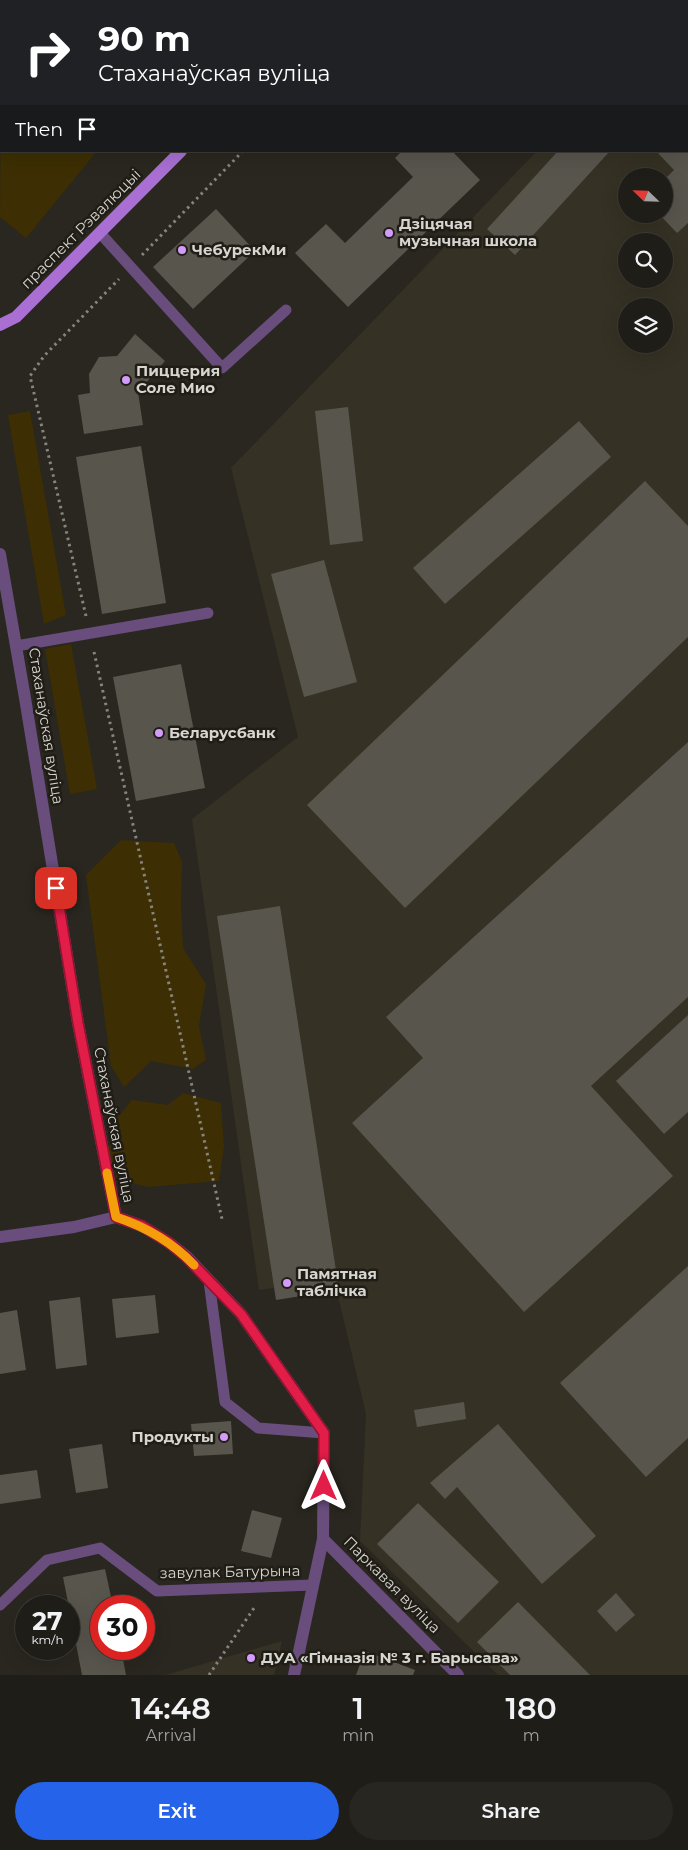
<!DOCTYPE html>
<meta charset="utf-8">
<style>
:root{--surface:#1f1d17;--page:#272620;--text:#f1f3f6;--muted:#a1a2a1;--line:#3c3b36;--accent:#2563eb}
body{margin:0;font-family:Montserrat,sans-serif;background:var(--page);color:var(--text);height:100vh;display:flex;flex-direction:column;font-size:19px;white-space:nowrap}
*{box-sizing:border-box;margin:0}
p{font-size:16px;color:var(--muted)}
.icon{flex:none;width:28px;height:28px;fill:none;stroke:currentColor;stroke-width:2;stroke-linecap:round;stroke-linejoin:round}
.map{position:relative;height:1675px;overflow:hidden}
.details{display:flex;flex-direction:column;background:var(--surface);flex:1}
.details>*{flex:none}
.top-card{position:absolute;left:0px;top:0px;width:689px;height:152px;box-shadow:0 5px 20px #0002,0 0 0 1px var(--line);background:#202124;color:#fff;overflow:hidden}
.needle{width:32px;rotate:293deg}
.tools{position:absolute;left:618px;top:168px;display:grid;gap:10px}
.tools a{display:grid;place-items:center;width:55px;height:55px;border-radius:50%;background:var(--surface);box-shadow:0 5px 20px #0002,0 0 0 1px var(--line);font-size:25px}
.speed{position:absolute;left:15px;top:1595px;display:flex;gap:10px;font-size:25px;font-weight:700;text-align:center}
.speed>*{display:grid;place-content:center;width:65px;height:65px;border-radius:50%;background:var(--surface);box-shadow:0 5px 20px #0002,0 0 0 1px var(--line);line-height:1}
.speed small{font-size:12px;font-weight:400}
.speed .limit{border:8px solid #d22;background:#fff;color:#111}
.pin{position:absolute;display:grid;place-items:center;width:42px;height:42px;color:#fff;margin:-21px;border-radius:10px;box-shadow:0 2px 8px #0006}
.me{position:absolute;width:55px;margin:-28px;rotate:0deg;stroke-linejoin:round;filter:drop-shadow(0 0 4px #0008)}
.turn{display:flex;align-items:center;gap:18px;height:105px;padding:0 15px;font-size:22px}
.turn .icon{width:65px;height:65px;stroke-width:2.5}
.turn b{display:block;font-size:35px;line-height:42px}
.then{display:flex;align-items:center;height:48px;padding:0 15px;background:#0003;gap:10px;font-size:19px}
.eta{display:flex;justify-content:space-evenly;align-items:center;height:85px;text-align:center}
.eta b{font-size:30px;font-weight:600;line-height:35px}
.cta{display:flex;gap:10px;margin-top:auto;padding:10px 15px}
.cta a{flex:1;height:58px;border-radius:30px;background:var(--accent);color:#fff;font-size:20px;font-weight:600;line-height:58px;text-align:center}
.cta a+a{background:var(--page);color:var(--text)}
.map>svg:first-child{display:block}
</style>
<div class="map">
<svg width="688" height="1675" viewBox="0 0 688 1675">
<rect width="100%" height="100%" fill="#29271f"/>
<g fill="#353124" fill-rule="evenodd">
<path d="M688,118V1675H498L360,1541L366,1414L334,1279L259,1290L192,819L298,737L231,468L537,151H688ZM626,176H664V214H626ZM626,241H664V279H626ZM626,306H664V344H626Z"/>
<path d="M282,1641L274,1675H165Z"/>
</g>
<g fill="#3d2f03">
<path d="M1,87V151H97L26,238L0,217Z"/>
<path d="M30,411L66,615L44,624L8,415Z"/>
<path d="M71,644L97,789L70,794L45,649Z"/>
<path d="M121,840L174,843L182,862L181,904L183,948L206,984L199,1026L206,1060L193,1069L151,1061L124,1087L111,1066L86,875Z"/>
<path d="M183,1093L221,1103L224,1147L219,1181L148,1187L117,1179L109,1156L110,1127L132,1100L168,1105Z"/>
</g>
<g fill="#58554d">
<path d="M402,151H452L480,180L348,307L295,253L326,224L345,243L413,177L395,158Z"/>
<path d="M558,151H610L515,255L487,229Z"/>
<path d="M656,151H688V223L677,233L659,214H664V180L674,170Z"/>
<path d="M216,209L255,251L193,309L153,267Z"/>
<path d="M135,334L165,361L138,392L143,425L84,434L78,395L90,393L89,374L99,357L117,356Z"/>
<path d="M348,407L363,541L330,545L315,411Z"/>
<path d="M579,421L611,457L445,604L413,568Z"/>
<path d="M141,446L166,603L102,614L76,457Z"/>
<path d="M645,481L688,526V637L405,908L307,805Z"/>
<path d="M324,560L357,682L304,697L271,574Z"/>
<path d="M181,664L205,788L136,801L113,677Z"/>
<path d="M688,742V997L591,1086L673,1176L524,1312L352,1123L423,1058L386,1017Z"/>
<path d="M280,906L339,1290L276,1300L217,916Z"/>
<path d="M688,1015V1112L664,1134L616,1081Z"/>
<path d="M688,1266V1438L646,1477L560,1383Z"/>
<path d="M155,1295L159,1333L116,1338L112,1299Z"/>
<path d="M80,1297L87,1365L56,1369L49,1301Z"/>
<path d="M17,1310L26,1370L0,1374V1313Z"/>
<path d="M464,1402L466,1419L417,1427L414,1410Z"/>
<path d="M231,1421L233,1454L194,1456L191,1424Z"/>
<path d="M498,1424L596,1536L542,1584L457,1487L445,1499L430,1483Z"/>
<path d="M102,1444L108,1488L76,1493L69,1449Z"/>
<path d="M37,1470L41,1498L0,1504V1475Z"/>
<path d="M418,1503L499,1582L458,1623L377,1544Z"/>
<path d="M252,1510L282,1518L271,1558L241,1551Z"/>
<path d="M105,1569L113,1606H101V1649H121L126,1675H82L63,1577Z"/>
<path d="M616,1593L635,1615L616,1632L597,1611Z"/>
<path d="M518,1602L590,1675H510L477,1642Z"/>
<path d="M365,1651L415,1670L413,1675H356Z"/>
</g>
<g fill="none" stroke-linecap="round" stroke-linejoin="round">
<g stroke="#86847d" stroke-width="3" stroke-dasharray="2.5 4" stroke-linecap="butt">
<path d="M62,1L63,0"/>
<path d="M390,1L391,0"/>
<path d="M0,34L1,35"/>
<path d="M142,255L243,151"/>
<path d="M86,616L30,376L44,356L119,279"/>
<path d="M94,652L222,1219"/>
<path d="M209,1675L256,1605"/>
</g>
<g stroke="#684d7d" stroke-width="11">
<path d="M100,233L222,368L286,310"/>
<path d="M16,646L208,613"/>
<path d="M209,1281L225,1402L258,1428L324,1433"/>
<path d="M0,1605L47,1560L100,1548L157,1591L313,1585"/>
</g>
<g stroke="#684d7d" stroke-width="12">
<path d="M558,0L561,1"/>
<path d="M688,70V71"/>
<path d="M0,554L25,698L78,1023L116,1217"/>
<path d="M116,1217L142,1226L168,1242L187,1257L241,1314L324,1433L323,1539L294,1675"/>
<path d="M0,1237L74,1227L116,1217"/>
<path d="M323,1539L458,1675"/>
</g>
<g stroke="#a96fd3" stroke-width="12">
<path d="M329,1L330,0"/>
<path d="M0,325L16,317L181,151"/>
</g>
</g>
<g fill="none" stroke-linecap="round" stroke-linejoin="round">
<g stroke="#92132f" stroke-width="12">
<path id="route" d="M56,888L78,1023L116,1217L142,1226L168,1242L186,1257L241,1314L324,1433V1486"/>
</g>
<use href="#route" stroke="#e11d48" stroke-width="9"/>
<path stroke="#f59e0b" stroke-width="9" d="M107,1173L116,1217C146,1227 172,1242 194,1265"/>
</g>
<g fill="#d39cfc" stroke="#201d16" stroke-width="2">
<circle cx="389" cy="233" r="5"/>
<circle cx="182" cy="250" r="5"/>
<circle cx="126" cy="380" r="5"/>
<circle cx="159" cy="733" r="5"/>
<circle cx="287" cy="1283" r="5"/>
<circle cx="224" cy="1437" r="5"/>
<circle cx="251" cy="1658" r="5"/>
</g>
<g text-anchor="middle" stroke-width="5" stroke-linejoin="round" paint-order="stroke">
<g font-size="15" font-weight="bold" fill="#d7d5d0" stroke="#201d16" text-anchor="start">
<text x="399" y="229">Дзіцячая<tspan x="399" dy="17">музычная школа</tspan></text>
<text x="192" y="255">ЧебурекМи</text>
<text x="136" y="376">Пиццерия<tspan x="136" dy="17">Соле Мио</tspan></text>
<text x="169" y="738">Беларусбанк</text>
<text x="297" y="1279">Памятная<tspan x="297" dy="17">таблічка</tspan></text>
<text x="214" y="1442" text-anchor="end">Продукты</text>
<text x="261" y="1663">ДУА «Гімназія № 3 г. Барысава»</text>
</g>
<g font-size="15" fill="#d7d5d0" stroke="#201d16">
<text transform="translate(81 229) rotate(-45)" y="5">праспект Рэвалюцыі</text>
<text transform="translate(46 726) rotate(81)" y="5">Стаханаўская вуліца</text>
<text transform="translate(114 1125) rotate(79)" y="5">Стаханаўская вуліца</text>
<text transform="translate(230 1572) rotate(-1)" y="5">завулак Батурына</text>
<text transform="translate(392 1585) rotate(45)" y="5">Паркавая вуліца</text>
</g>
</g>
</svg>
<div class="tools">
<a><svg class="needle" viewBox="-14 -14 28 28"><path d="M0-13l5 13h-10z" fill="#e53935"/><path d="M0 13l5-13h-10z" fill="#a1a2a1"/></svg></a>
<a><svg class="icon" aria-label="search" viewBox="0 0 24 24"><circle cx="10" cy="10" r="6"/><path d="M15 15l6 6"/></svg></a>
<a><svg class="icon" aria-label="layers" viewBox="0 0 24 24"><path d="M12 4l9 5-9 5-9-5zM3 14l9 5 9-5"/></svg></a>
</div>
<div class="speed"><div>27<small>km/h</small></div><div class="limit">30</div></div>
<div class="pin" style="left:56px;top:888px;background:#d93025"><svg class="icon" aria-label="arrive" viewBox="0 0 24 24"><path d="M6 21V4h12l-3 4 3 4H6"/></svg></div>
<svg class="me" style="left:324px;top:1486px" viewBox="-20 -20 40 40"><path d="M0-17L14 15 0 8-14 15z" fill="#e11d48" stroke="#fff" stroke-width="4"/></svg>
<div class="top-card">
<div class="turn"><svg class="icon" aria-label="right" viewBox="0 0 24 24"><path d="M7 20v-9h11M14 6l5 5-5 5"/></svg><div><b>90 m</b>Стаханаўская вуліца</div></div>
<div class="then">Then<svg class="icon" aria-label="arrive" viewBox="0 0 24 24"><path d="M6 21V4h12l-3 4 3 4H6"/></svg></div>
</div>
</div>
<section class="details">
<div class="eta">
<div><b>14:48</b><p>Arrival</p></div>
<div><b>1</b><p>min</p></div>
<div><b>180</b><p>m</p></div>
</div>
<div class="cta"><a>Exit</a><a>Share</a></div>
</section>
